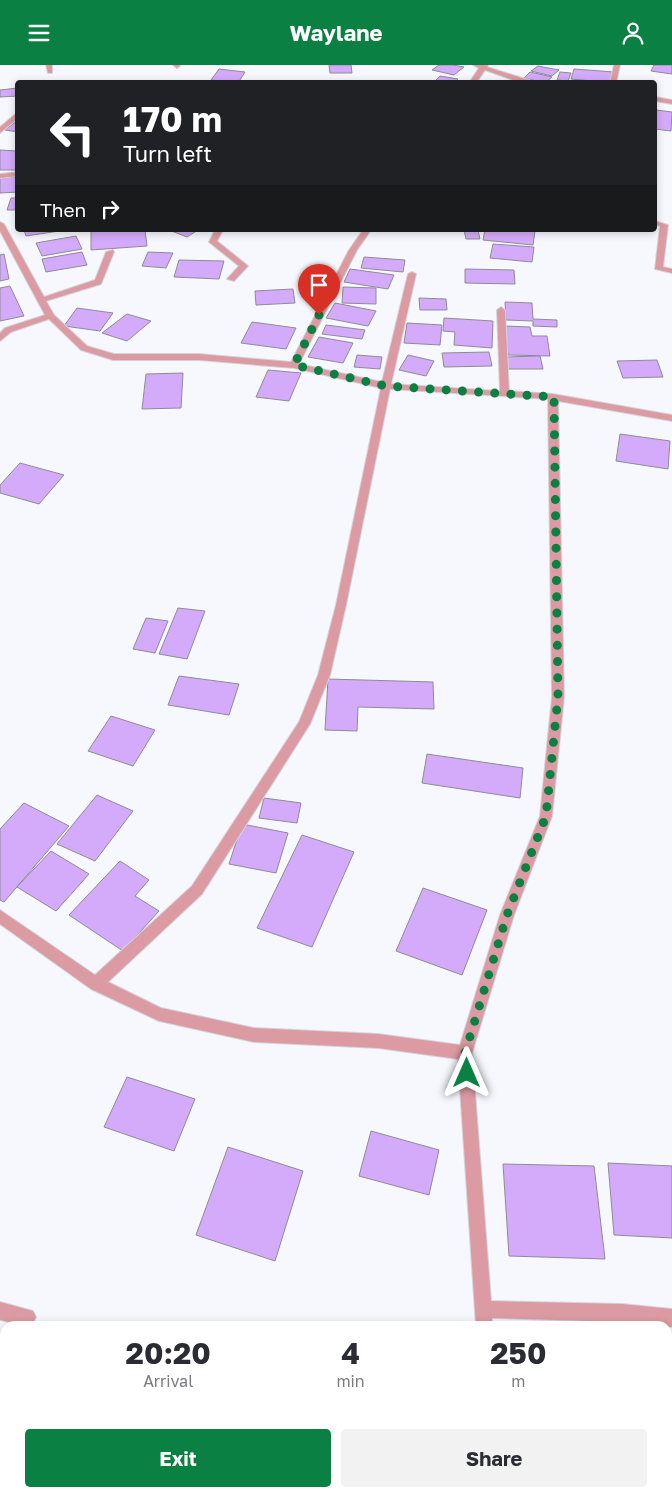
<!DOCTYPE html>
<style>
:root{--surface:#fff;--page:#f2f2f3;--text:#2b2b33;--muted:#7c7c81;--accent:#0b8043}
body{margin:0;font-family:"Golos Text",sans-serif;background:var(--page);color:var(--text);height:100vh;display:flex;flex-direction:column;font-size:19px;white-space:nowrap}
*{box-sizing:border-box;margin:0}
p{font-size:16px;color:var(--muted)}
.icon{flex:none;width:28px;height:28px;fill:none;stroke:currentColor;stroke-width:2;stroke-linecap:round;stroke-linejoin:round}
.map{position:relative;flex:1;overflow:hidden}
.side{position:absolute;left:0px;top:1256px;width:672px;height:176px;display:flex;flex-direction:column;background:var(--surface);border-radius:15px 15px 0 0;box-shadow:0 2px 8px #0003}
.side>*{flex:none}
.guide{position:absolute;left:15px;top:15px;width:642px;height:152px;border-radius:5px;box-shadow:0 2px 8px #0003;background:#202124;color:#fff;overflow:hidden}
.pin{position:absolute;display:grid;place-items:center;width:42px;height:42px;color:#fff;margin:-51px -21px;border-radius:50% 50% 50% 0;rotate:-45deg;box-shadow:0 0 5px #0007}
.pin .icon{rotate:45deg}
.me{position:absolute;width:55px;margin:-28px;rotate:0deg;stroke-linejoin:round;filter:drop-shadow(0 0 4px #0008)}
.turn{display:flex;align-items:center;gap:18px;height:105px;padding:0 25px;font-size:22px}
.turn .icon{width:65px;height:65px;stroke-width:2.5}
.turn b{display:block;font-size:35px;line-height:42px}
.then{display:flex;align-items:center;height:48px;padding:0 25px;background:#0003;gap:10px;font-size:19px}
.eta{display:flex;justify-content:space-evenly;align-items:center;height:85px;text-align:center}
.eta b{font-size:30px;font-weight:700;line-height:35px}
.primary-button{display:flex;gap:10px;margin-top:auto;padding:10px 25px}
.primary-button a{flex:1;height:58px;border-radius:5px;background:var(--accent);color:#fff;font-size:20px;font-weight:700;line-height:58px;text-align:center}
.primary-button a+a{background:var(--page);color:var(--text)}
header{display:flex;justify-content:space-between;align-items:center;height:65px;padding:0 25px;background:var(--accent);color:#fff;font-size:22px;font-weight:700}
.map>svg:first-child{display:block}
</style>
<header><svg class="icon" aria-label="menu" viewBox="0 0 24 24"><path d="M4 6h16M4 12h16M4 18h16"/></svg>Waylane<svg class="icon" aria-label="person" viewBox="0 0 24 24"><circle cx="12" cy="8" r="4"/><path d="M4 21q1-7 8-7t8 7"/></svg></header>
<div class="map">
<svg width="672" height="1432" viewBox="0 0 672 1432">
<rect width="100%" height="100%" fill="#f6f8fe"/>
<g fill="#d4abfa" stroke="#8f8b94">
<path d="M329,0H351L352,8H330Z"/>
<path d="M439,0H453L464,2L454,10L432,5Z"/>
<path d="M654,0H672V9L651,6Z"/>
<path d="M538,1L559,5L552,11L531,6Z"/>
<path d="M219,4L245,7L238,18L211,15Z"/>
<path d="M574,4L614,7L612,18L571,14Z"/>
<path d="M530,7L552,12L545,18L524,13Z"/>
<path d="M560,7L571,8L568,16L557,15Z"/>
<path d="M440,11L458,14L454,18H433Z"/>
<path d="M18,23V31L0,32V25Z"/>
<path d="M656,45L672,47L671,66L655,64Z"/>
<path d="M18,55V67L5,65Z"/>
<path d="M0,85L18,86V105H0Z"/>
<path d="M18,112V127L0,128V113Z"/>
<path d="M11,133H18V145H7Z"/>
<path d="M24,165H66L26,171Z"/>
<path d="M91,165H145L147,181L91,185Z"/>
<path d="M169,165H198L187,172Z"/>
<path d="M464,165H478L480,174H466Z"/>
<path d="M485,165L535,166L533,180L483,175Z"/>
<path d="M76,171L82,184L42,191L36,178Z"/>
<path d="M493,179L534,182L532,197L490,193Z"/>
<path d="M82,187L87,200L46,207L42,194Z"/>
<path d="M148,187L173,188L166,203L142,201Z"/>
<path d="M4,189L9,214L0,216V190Z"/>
<path d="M364,192L405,195L403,207L361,203Z"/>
<path d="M179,195L224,196L219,214L174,212Z"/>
<path d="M350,204L394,210L388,224L344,217Z"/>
<path d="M465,204L514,205L515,219L465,218Z"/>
<path d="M10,221L24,251L0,256V223Z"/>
<path d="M343,222L376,223V239L342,238Z"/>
<path d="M293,224L295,238L256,240L255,226Z"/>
<path d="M419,233L446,234L447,245H420Z"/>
<path d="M505,237L532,238L533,254L557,255V262L533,261V256L506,255Z"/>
<path d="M335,238L376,246L368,261L326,253Z"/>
<path d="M77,243L113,248L100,266L64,261Z"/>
<path d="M127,249L151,256L127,276L102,268Z"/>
<path d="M444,253L493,256L492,283L454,280L455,267L443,266Z"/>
<path d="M252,257L296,263L286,284L241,278Z"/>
<path d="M407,258L442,260L440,280L404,278Z"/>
<path d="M326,260L365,265L362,274L322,269Z"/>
<path d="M505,261L530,262L532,271H547L550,291L508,290Z"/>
<path d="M319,272L353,278L343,298L308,292Z"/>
<path d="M489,287L492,301L444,302L442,288Z"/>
<path d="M357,290L382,292L380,304L354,302Z"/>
<path d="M408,290L434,296L426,311L399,305Z"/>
<path d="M540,291L543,304H508L505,292Z"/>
<path d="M657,295L663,312L623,313L617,296Z"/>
<path d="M268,305L301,308L289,336L256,332Z"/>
<path d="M183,308L181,343L142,344L146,309Z"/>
<path d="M620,369L670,376L668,404L616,396Z"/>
<path d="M20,398L64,410L39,439L0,428V420Z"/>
<path d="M178,543L205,546L187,594L159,589Z"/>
<path d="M146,553L168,556L155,588L133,584Z"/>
<path d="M179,611L239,619L229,650L168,640Z"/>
<path d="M328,614L433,617L434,644L358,642L357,666L325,665Z"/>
<path d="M111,651L155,665L133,701L88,686Z"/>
<path d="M427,689L523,703L520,733L422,718Z"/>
<path d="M97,730L133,746L95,796L57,779Z"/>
<path d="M264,733L301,738L297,758L259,753Z"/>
<path d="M24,738L69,761L4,837L0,835V764Z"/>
<path d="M242,759L288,768L276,808L229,799Z"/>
<path d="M302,770L354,787L312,882L257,863Z"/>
<path d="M51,786L89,809L56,846L17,822Z"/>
<path d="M120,796L149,815L135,831L159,846L123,886L69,850Z"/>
<path d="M423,823L487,845L462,910L396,886Z"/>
<path d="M127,1012L195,1034L174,1086L104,1062Z"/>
<path d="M371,1066L439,1085L429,1130L359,1111Z"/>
<path d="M228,1082L303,1106L275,1196L196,1170Z"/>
<path d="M608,1098L672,1101V1173L614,1170Z"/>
<path d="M503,1099L594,1101L605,1194L509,1191Z"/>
<path d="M362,1258L461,1259V1261H362Z"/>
<path d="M0,1272L5,1274L4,1385L0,1383Z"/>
<path d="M668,1275H672V1337L668,1305Z"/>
<path d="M227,1428H336V1432H226Z"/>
<rect x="344" y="1428" width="59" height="4"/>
<path d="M500,1428H598L599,1432H500Z"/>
</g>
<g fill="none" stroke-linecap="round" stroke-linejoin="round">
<g stroke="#d3d5db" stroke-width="2">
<g id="minor">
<path d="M46,0H52V8H48Z"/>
<path d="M173,0H179L180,1L177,3Z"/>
<path d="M473,0H488L487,2L538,18H521L485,5L476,18H469L479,3Z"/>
<path d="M614,0H620L616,18H610Z"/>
<path d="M655,32L672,35V39L655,36Z"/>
<path d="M18,47V53L0,68V62Z"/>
<path d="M18,107V111L0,113V109Z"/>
<path d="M655,156L668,160L663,202L672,204V208L655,204L660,161L655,160Z"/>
<path d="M0,157L4,159L44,232L95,215L106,187L113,185L114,187L101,219L46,236L54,250L87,281L114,289H199L291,297L349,185L363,165H371L357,185L299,299L382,317L408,209L412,207L416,209L391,319L500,326L497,245L501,242L505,245L509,326L553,329L672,350V356L558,336L564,632L552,751L514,850L472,988L491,1236L622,1239L672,1244V1262L622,1257L492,1253V1261H476L458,994L378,983L254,977L159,956L91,924L0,859V845L95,910L192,821L299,657L318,610L336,540L381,323L294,303L199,295H113L81,285L49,254L11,267L0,276V268L5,263L45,250L0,166ZM390,324L548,334L552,632L540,751L500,850L460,980L378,969L254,963L161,943L108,917L202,829L310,659L330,610L346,540Z"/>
<path d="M215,165H223L217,176L248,201L234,216L227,214L239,201L209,177Z"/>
<path d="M0,1237L33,1246L36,1252L33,1258L27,1261L0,1255Z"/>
<rect x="475" y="1428" width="18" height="4"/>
</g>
</g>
<use href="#minor" fill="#dc9ba2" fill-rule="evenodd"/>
</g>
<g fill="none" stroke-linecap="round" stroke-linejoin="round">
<path stroke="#0b8043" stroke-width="9" stroke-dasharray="0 16.2" d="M319,250L294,300L386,321L554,332L558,632L546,751L507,850L465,988L467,1008"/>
</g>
</svg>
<div class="pin" style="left:319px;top:250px;background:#d93025"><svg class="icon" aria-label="arrive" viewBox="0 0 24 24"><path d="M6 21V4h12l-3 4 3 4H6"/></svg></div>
<svg class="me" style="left:467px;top:1008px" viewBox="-20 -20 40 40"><path d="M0-17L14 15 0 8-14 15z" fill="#0b8043" stroke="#fff" stroke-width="4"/></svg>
<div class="guide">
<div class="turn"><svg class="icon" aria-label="left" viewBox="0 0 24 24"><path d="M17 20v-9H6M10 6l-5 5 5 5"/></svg><div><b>170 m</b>Turn left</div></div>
<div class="then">Then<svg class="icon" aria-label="right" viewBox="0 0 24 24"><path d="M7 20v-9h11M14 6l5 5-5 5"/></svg></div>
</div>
<section class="side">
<div class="eta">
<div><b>20:20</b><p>Arrival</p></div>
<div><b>4</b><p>min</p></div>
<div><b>250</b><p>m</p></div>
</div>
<div class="primary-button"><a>Exit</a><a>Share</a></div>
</section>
</div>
